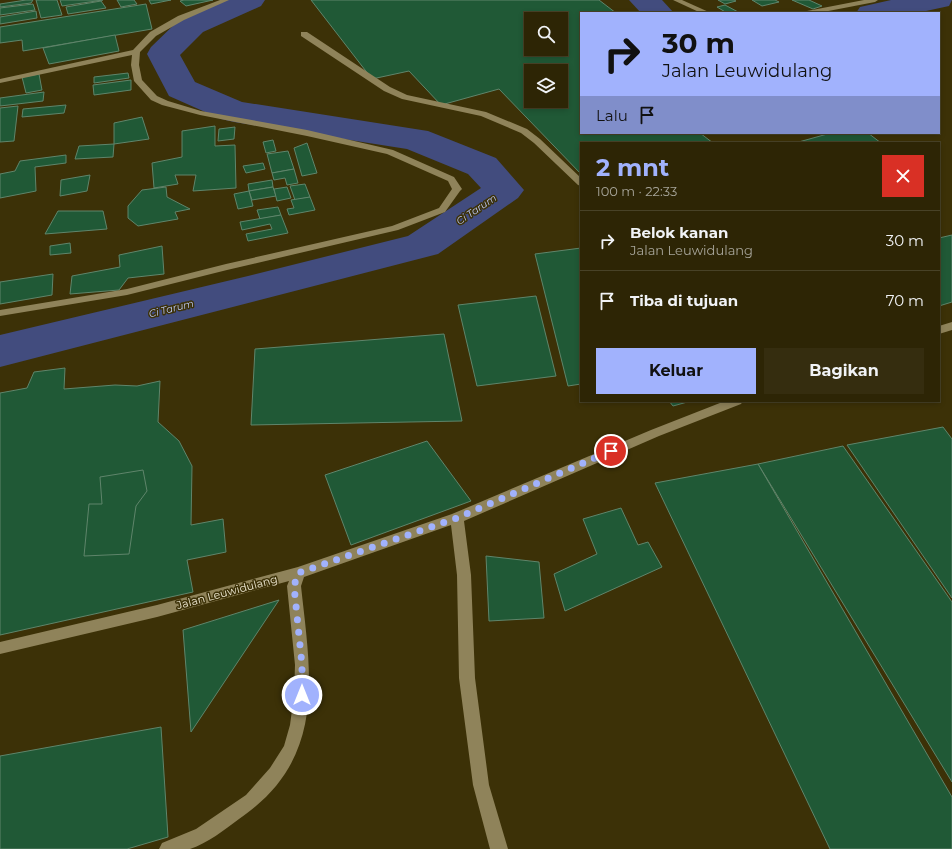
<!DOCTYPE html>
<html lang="id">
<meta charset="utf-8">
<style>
:root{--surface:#2d2505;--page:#352d0f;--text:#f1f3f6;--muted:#a7a59a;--line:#484227;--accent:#a1b2fd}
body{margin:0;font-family:Montserrat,sans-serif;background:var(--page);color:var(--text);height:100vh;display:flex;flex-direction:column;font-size:15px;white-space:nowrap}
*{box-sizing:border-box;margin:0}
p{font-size:13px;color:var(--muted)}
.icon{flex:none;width:22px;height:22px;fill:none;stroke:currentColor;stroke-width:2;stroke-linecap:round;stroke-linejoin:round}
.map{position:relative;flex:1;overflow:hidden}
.panel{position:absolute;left:580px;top:142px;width:360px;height:260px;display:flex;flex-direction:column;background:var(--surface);border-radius:0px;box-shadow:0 2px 6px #0003,0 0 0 1px var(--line)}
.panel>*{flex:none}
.hud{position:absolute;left:580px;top:12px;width:360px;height:122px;border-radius:0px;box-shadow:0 2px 6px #0003,0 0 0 1px var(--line);background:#a1b2fd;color:#111;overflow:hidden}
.controls{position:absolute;left:524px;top:12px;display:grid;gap:8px}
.controls a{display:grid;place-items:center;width:44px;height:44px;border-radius:0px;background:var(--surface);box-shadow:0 2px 6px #0003,0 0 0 1px var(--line);font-size:20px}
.pin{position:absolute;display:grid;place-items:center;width:34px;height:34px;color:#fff;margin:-17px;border:2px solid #fff;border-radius:50%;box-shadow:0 1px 4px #0007}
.me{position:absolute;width:44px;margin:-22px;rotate:0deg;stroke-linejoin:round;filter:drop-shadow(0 0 3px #0008)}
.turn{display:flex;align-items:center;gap:14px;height:84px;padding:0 16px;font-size:18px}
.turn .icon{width:52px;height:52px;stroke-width:2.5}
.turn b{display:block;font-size:28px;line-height:34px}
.then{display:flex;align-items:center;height:38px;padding:0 16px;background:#0003;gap:8px;font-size:15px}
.round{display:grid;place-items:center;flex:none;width:42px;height:42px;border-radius:0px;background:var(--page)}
.overview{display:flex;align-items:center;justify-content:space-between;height:68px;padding:0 16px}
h1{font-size:24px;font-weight:700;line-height:30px;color:var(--accent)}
.action{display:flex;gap:8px;margin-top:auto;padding:8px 16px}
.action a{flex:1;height:46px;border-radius:0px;background:var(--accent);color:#111;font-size:16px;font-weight:700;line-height:46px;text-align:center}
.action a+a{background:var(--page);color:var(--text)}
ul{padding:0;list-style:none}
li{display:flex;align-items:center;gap:12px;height:60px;padding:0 16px;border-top:1px solid var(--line)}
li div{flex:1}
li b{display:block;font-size:15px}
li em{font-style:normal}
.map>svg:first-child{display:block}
</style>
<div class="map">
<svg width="952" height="849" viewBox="0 0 952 849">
<rect width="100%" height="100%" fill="#3c3107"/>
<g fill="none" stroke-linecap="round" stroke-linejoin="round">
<g fill="#424c7e" fill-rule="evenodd">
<path d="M224,0H265L261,6L203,32L180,55L195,82L242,102L428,131L496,158L524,190L518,198L438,254L0,367V335L248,276L408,236L481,188L468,174L407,149L234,122L221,119L169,96L147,54L151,47L181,18Z"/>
<path d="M629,0H662L674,13H641Z"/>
<path d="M891,0H952L949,6L917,13H856L860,7Z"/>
</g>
</g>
<g fill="#205936" stroke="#5f856b" fill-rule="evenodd">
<path d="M26,0H33L31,3L0,7V4Z"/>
<path d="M36,0H57L62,15L41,18Z"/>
<path d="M60,0H103L62,6Z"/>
<path d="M117,0H134L137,4L121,7Z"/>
<path d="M149,0H171L151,4Z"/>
<path d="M184,0H213L186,6L180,1Z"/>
<path d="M311,0H599L616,13H581V133H700L713,143H581V174L499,89L441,105L409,71L372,79ZM531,19H561V49H531ZM531,71H561V101H531Z"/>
<path d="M718,0H734L736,1L725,4Z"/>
<path d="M752,0H775L779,2L762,6Z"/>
<path d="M792,0H809L822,6L813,9Z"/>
<path d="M101,1L106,8L68,14L66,7Z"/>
<path d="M33,4L35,10L0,15V8Z"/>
<path d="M146,4L152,29L23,51L22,40L0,43V27Z"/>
<path d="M725,5L740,13H727L717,7Z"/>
<path d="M36,11L37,18L0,24V17Z"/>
<path d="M115,35L119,51L49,64L43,48Z"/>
<path d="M128,73L129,78L94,83V77Z"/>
<path d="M39,74L42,90L26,93L22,77Z"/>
<path d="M131,80V90L94,95L93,85Z"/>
<path d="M44,92L43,101L0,106V98Z"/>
<path d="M66,105L64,113L22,117L23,109Z"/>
<path d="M18,106L14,141L0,142V108Z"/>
<path d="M142,117L149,139L114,144V123Z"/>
<path d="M215,126V146L235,145L236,188L193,191L196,175H175L178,184L154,188L152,163L182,157V131Z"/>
<path d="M235,127L234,139L218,141L219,129Z"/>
<path d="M831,133H868L881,143H795Z"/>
<path d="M273,140L276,151L266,153L263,142Z"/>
<path d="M307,143L317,173L302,176L294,148Z"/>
<path d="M114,144L113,157L75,159L79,146Z"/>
<path d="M288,151L294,169L272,173L267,154Z"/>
<path d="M66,155V163L35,167L36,191L0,198V174L15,171L20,161Z"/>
<path d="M263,163L265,169L246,173L243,166Z"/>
<path d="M294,169L298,183L287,185L285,178L274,180L272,173Z"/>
<path d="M90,175L87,191L60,196L61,180Z"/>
<path d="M272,180L273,187L249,191L248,184Z"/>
<path d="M305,184L310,197L295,200L290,186Z"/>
<path d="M166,187L167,197L190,209L175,212L178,219L138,226L128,218V206L142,190Z"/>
<path d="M273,187L276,196L252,200L249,191Z"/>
<path d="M287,187L291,198L277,201L274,189Z"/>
<path d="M249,191L253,206L238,209L234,194Z"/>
<path d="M310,197L315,210L289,215L287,209L294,208L291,200Z"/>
<path d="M278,207L281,215L260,219L257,210Z"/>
<path d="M58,211H103L107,229L45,234Z"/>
<path d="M281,215L288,233L248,241L246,234L272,229L270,224L242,230L240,222Z"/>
<path d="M952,235V302L939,306V238Z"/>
<path d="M70,243L71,253L50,255V246Z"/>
<path d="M162,246L164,274L128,278L119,290L70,294L72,276L120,267L119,255Z"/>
<path d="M581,248V384L568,386L535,254Z"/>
<path d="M53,274L52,295L0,304V282Z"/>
<path d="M536,296L556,376L477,386L458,305Z"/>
<path d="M444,334L462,421L251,425L255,349Z"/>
<path d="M65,368L64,389L115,385L137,386L160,381L158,422L179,441L192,466L191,525L223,519L226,552L187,560L193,592L0,635V393L27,388L34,372Z"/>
<path d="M669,401H691L673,406Z"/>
<path d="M943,427L952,439V598L847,445Z"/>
<path d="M427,441L471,501L351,545L325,475Z"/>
<path d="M843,446L952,602V782L758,464Z"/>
<path d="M758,464L952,797V849H830L655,483Z"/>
<path d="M143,470L147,491L136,506L129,554L84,556L89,504H102L100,477Z"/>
<path d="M621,508L638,545L648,542L662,567L565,611L554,574L597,554L583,519Z"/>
<path d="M486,556L539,562L544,618L489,621Z"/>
<path d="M279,600L191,732L183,630Z"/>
<path d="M161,727L168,837L127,849H0V756Z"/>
</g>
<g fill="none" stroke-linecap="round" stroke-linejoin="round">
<g fill="#8f835a" fill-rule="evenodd">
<path d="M220,0H229L184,20L156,36L140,52L139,65L142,80L157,96L168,101L201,111L307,130L393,150L454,177L462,189L460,191L445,212L398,230L227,270L127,295L0,316V310L127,289L226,264L392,226L439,208L452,189L448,181L387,154L307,136L200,115L162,105L151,100L134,81L131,65L132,55L0,83V79L133,50L150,32L178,16Z"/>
<path d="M673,0H682L711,13H701Z"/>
<path d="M864,0H878L875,2L818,13H803L807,11Z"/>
<path d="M301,32H307L390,87L407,95L486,112L527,129L540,139L581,178V186L578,185L534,143L521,133L481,116L402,99L384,91L301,36Z"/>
<path d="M952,322V330L939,334V326Z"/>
<path d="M725,401H743L741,404L659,436L464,521L471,575L475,678L489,785L508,849H490L473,785L459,678L457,575L451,525L304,577L301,586C311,678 327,759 239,819C224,830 208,843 190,849C181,849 169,849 159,849L162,843L196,829L246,795L270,768L284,746L290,725L294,695L295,665L287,586L289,581L157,617L0,654V642L157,605L298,567L452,514L651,430Z"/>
</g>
</g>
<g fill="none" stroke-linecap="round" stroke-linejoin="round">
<path stroke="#a1b2fd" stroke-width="7" stroke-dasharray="0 12.6" d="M302,695V665L294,586L298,573L457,518L611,451"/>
</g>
<g text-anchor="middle" stroke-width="3" stroke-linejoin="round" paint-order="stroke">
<g font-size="10" font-style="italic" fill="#bcc8f8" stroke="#3c3107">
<text transform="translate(476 209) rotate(-34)" y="4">Ci Tarum</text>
<text transform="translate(171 308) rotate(-14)" y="4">Ci Tarum</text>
</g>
<g font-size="11" fill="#ebe5cf" stroke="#3c3107">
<text transform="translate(227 592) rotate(-15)" y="4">Jalan Leuwidulang</text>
</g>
</g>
</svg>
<div class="controls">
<a><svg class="icon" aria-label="search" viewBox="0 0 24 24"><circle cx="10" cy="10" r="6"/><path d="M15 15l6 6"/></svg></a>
<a><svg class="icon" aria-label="layers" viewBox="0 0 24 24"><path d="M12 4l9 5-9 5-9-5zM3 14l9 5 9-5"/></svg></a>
</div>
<div class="pin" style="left:611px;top:451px;background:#d93025"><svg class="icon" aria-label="arrive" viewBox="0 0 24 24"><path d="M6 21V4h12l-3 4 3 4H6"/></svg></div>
<svg class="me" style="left:302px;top:695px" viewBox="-20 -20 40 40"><circle r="17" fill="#a1b2fd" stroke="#fff" stroke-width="3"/><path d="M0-11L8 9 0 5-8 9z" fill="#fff"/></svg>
<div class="hud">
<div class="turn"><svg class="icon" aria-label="right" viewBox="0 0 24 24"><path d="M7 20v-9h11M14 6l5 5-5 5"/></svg><div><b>30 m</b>Jalan Leuwidulang</div></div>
<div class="then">Lalu<svg class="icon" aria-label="arrive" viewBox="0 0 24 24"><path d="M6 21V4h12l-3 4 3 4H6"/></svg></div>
</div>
<section class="panel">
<div class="overview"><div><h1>2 mnt</h1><p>100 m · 22:33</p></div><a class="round" style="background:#d93025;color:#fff"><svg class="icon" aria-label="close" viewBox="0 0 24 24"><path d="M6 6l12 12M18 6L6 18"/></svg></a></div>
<ul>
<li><svg class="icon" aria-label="right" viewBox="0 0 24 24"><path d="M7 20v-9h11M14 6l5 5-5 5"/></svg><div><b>Belok kanan</b><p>Jalan Leuwidulang</p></div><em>30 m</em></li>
<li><svg class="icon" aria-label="arrive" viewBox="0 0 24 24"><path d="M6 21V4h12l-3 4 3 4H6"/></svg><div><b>Tiba di tujuan</b></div><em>70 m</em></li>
</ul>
<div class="action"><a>Keluar</a><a>Bagikan</a></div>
</section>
</div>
